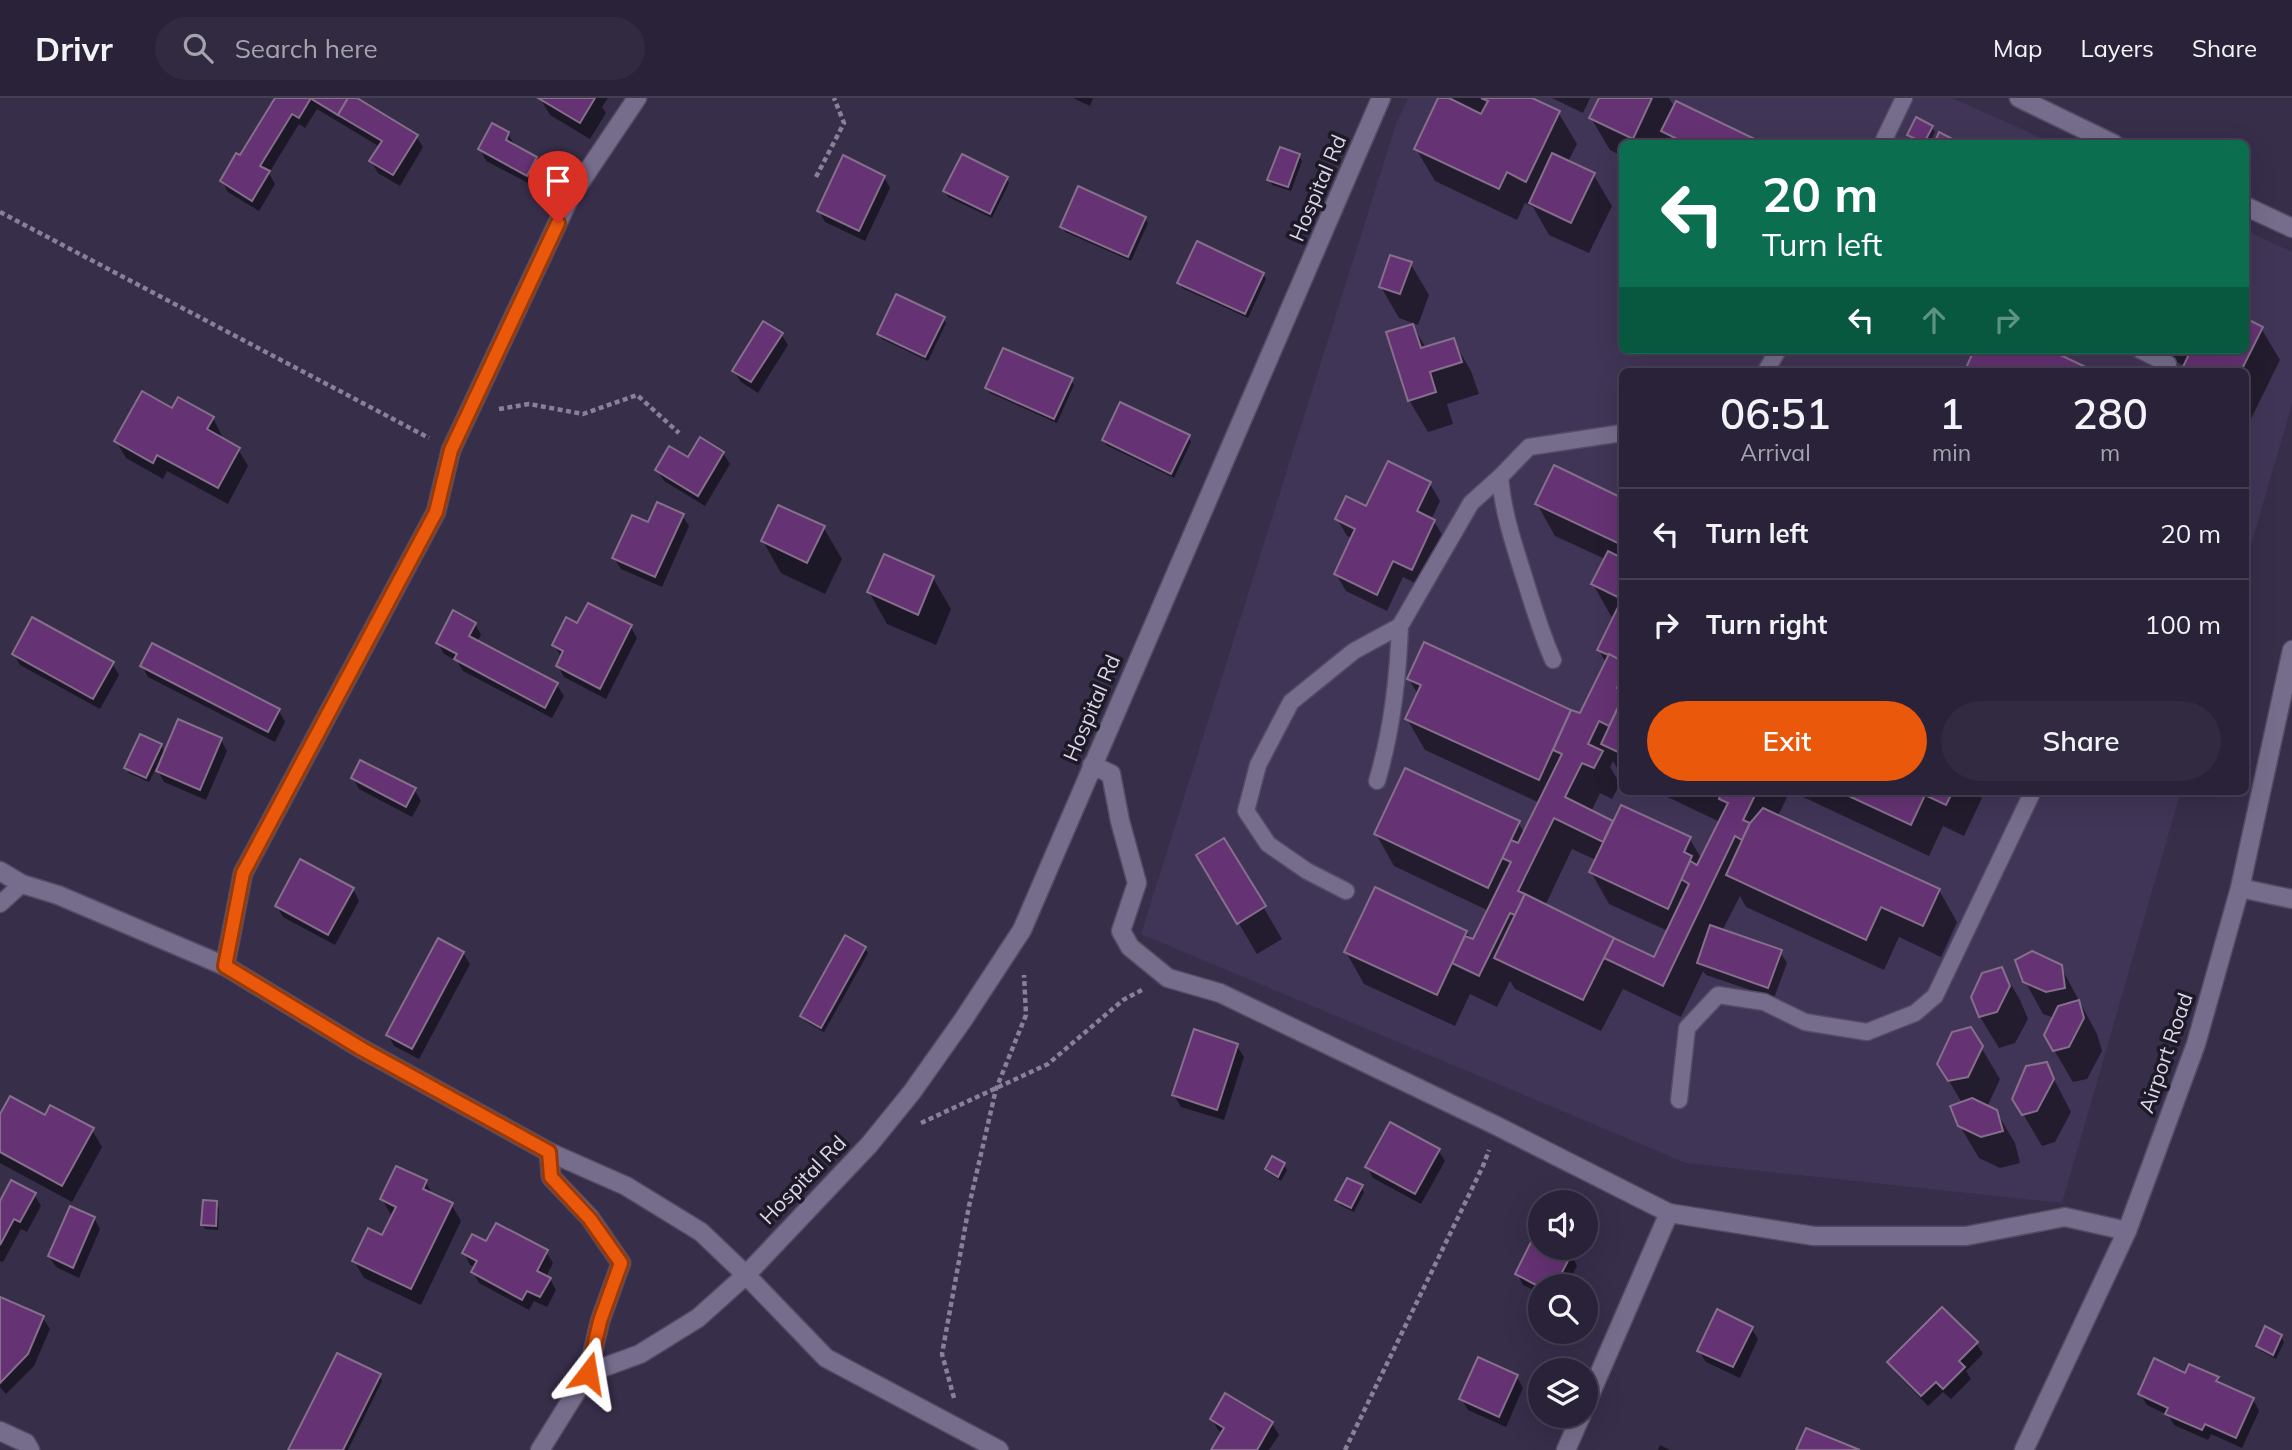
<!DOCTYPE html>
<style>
:root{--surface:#292238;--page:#312a40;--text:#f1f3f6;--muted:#a5a4ae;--line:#453f53;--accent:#ea580c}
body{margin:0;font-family:Mulish,sans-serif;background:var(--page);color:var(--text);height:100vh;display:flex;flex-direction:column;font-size:26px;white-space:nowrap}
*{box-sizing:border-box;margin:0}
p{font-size:23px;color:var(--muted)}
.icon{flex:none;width:38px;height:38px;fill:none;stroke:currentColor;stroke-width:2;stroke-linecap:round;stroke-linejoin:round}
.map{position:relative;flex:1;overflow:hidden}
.side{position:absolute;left:1619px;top:270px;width:630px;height:427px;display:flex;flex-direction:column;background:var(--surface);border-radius:10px;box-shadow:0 7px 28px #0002,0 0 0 2px var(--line)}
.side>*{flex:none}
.guide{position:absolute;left:1619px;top:42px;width:630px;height:214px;border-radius:10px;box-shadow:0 7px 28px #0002,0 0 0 2px var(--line);background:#0b6e4f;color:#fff;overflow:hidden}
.fabs{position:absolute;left:1528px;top:1092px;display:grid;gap:14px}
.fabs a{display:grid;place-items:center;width:70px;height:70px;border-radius:50%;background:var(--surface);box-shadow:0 7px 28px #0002,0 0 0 2px var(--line);font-size:35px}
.pin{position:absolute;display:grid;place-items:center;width:60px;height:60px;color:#fff;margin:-72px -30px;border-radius:50% 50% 50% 0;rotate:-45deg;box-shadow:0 0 7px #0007}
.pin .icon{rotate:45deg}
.me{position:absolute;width:77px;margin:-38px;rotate:14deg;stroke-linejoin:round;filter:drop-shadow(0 0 5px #0008)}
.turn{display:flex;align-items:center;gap:24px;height:147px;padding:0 28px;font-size:32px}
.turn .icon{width:91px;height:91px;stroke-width:2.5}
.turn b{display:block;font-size:49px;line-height:60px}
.lanes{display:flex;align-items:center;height:66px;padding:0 28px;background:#0003;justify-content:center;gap:35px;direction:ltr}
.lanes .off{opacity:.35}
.eta{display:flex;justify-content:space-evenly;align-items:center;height:119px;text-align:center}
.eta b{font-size:42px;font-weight:600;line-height:49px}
.cta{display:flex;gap:14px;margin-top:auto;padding:14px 28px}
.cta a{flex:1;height:80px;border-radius:42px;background:var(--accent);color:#fff;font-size:28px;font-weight:600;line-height:80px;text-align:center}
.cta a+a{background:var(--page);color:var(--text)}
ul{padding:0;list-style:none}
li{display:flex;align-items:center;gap:21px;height:91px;padding:0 28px;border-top:2px solid var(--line)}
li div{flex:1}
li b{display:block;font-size:26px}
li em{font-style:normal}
header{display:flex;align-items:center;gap:42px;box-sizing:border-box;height:98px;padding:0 35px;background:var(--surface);border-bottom:2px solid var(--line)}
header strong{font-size:33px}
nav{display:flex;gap:38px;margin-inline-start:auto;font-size:24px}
.search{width:490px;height:63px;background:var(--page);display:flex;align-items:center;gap:18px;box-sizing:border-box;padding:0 24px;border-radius:38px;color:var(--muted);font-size:26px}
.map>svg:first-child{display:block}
</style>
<header>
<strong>Drivr</strong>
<div class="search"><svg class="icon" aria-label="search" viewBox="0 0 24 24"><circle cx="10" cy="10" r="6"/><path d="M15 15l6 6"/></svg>Search here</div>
<nav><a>Map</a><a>Layers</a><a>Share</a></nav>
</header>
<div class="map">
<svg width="2292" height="1352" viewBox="0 0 2292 1352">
<rect width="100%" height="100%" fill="#372e4a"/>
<path fill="#413557" d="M1408,0H1952L2053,45L1622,46V252H2245V132L2292,154V306L2245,468V273H1622V693H2181L2062,1105L1686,1065L1141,836L1396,26Z"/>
<g fill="#0007" fill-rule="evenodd">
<path d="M273,0H353L416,38L423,49L400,88L378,75L371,63L380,49L317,11L305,30L299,26L269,75L275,86L259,113L228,94L222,83L241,59L275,3Z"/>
<path d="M540,0H608L602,9L606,15L590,41L550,17Z"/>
<path d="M1073,0H1093L1090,8Z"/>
<path d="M1440,0H1532L1531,2L1558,14L1577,46L1568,64L1593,76L1612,108L1589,155L1549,137L1533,109L1525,105L1517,122L1435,83L1416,51Z"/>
<path d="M1552,0H1590L1583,15Z"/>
<path d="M1601,0H1669L1675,10L1760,46H1671L1667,39L1664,46H1622V58L1610,52L1591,20Z"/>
<path d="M1932,29L1935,34L1929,46H1919L1912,42L1909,36Z"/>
<path d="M508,36L515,47L536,60L543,72L534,88L486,63L480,51Z"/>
<path d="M1299,58L1302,63L1291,93L1272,87L1269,82Z"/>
<path d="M884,79L890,90L865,143L825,124L819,113Z"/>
<path d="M1006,80L1009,85L992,120L948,99L945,93Z"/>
<path d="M1145,120L1148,125L1131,163L1065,134L1062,128Z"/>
<path d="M1410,165L1429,197L1418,227L1399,220L1381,189Z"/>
<path d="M1263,176L1266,181L1248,220L1182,190L1179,185Z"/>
<path d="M943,220L946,225L928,263L882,241L879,236Z"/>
<path d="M1413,228L1426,250L1453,242L1471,273L1479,296L1447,306L1453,326L1428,334L1409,302Z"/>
<path d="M2261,230L2280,262L2245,333V273H2183L2185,268L2153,252H2245Z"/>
<path d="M781,236L788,247L758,295L741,284L734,273Z"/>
<path d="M1071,282L1074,287L1057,325L990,295L987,290Z"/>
<path d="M172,312L213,320L222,338L221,341L238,351L248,368L228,406L167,373L163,381L126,360L116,343Z"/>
<path d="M1188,339L1191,344L1174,380L1106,347L1104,342Z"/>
<path d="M723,355L730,366L705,408L664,383L657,372L689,362Z"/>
<path d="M1555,370L1622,402V678L1613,663L1610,669L1620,686L1612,701L1600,695L1591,714L1614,725L1690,741L1702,762L1720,724L1655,693H1790L1778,718L1939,792L1957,824L1941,859L1899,839L1884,872L1746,809L1740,798L1722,833L1780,854L1787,865L1774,900L1706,877L1703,873L1681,919L1623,891L1601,933L1515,891L1510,883L1497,909L1470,896L1455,928L1364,886L1346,854L1466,834L1474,844L1489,813L1394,768L1376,736L1518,724L1525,736L1540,705L1425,652L1407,621L1418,597L1409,581L1425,546L1581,617L1606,565L1599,552L1615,520L1611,518L1593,486L1605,461L1555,438L1537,406ZM1572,751L1596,762L1591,774L1609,806L1668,833L1654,862L1545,808Z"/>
<path d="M1430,386L1440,403L1431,422L1434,423L1444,440L1421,488L1403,479L1387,513L1346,493L1336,476L1353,440L1347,438L1337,421Z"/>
<path d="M682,417L689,428L662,489L621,471L614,460L649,426Z"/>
<path d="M823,429L842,461L825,496L781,475L763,443Z"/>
<path d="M933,480L951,511L936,547L887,526L869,494Z"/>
<path d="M475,526L481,537L477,544L557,587L564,598L552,620L463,573L457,563L444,556L438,545Z"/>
<path d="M578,528H630L637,540L606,601L564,579L558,568L562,560L554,547Z"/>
<path d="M14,556L112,565L119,577L100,611L20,567Z"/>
<path d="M142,568L279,613L285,624L275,644L148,579Z"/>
<path d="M221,642L227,653L206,702L164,684L156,670L149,684L129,675L126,669L161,647L165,655Z"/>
<path d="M353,680L414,691L421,703L412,719L359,691Z"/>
<path d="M1798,693H1977L1982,700L1964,738L1943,728L1929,758L1801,698Z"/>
<path d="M1224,742L1282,841L1257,856L1217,789Z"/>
<path d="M353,791L359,803L335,847L283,819L277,808Z"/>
<path d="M865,850L868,855L824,934L805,923L802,918Z"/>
<path d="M463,855L470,866L419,961L394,948L388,937Z"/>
<path d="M2061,869L2097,936L2102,953L2087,981L2073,984L2054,952V920L2043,916L2025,883Z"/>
<path d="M2002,871L2020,902L2028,921L2015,945L1999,950L1980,919L1973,899Z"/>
<path d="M1970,931L2000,981L1987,1009L1996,1013L2015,1045L2020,1065L2000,1070L1979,1060L1960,1028L1962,1005L1939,966Z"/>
<path d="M1237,948L1244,959L1224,1022L1181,1009L1174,997Z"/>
<path d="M2046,966L2071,1014L2055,1044L2042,1048L2014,1001Z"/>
<path d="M0,1019L45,1020L92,1032L102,1049L72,1104L0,1065Z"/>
<path d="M1438,1052L1445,1063L1421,1106L1373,1080L1367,1069Z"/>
<path d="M1284,1067L1287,1072L1281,1083L1270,1076L1267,1071Z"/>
<path d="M426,1084L433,1098L451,1106L461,1123L421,1207L364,1180L354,1163L383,1140L393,1120L382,1101Z"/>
<path d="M1361,1089L1364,1094L1354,1114L1340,1107L1337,1102Z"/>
<path d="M34,1096L41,1108L27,1134L21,1131L3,1164L0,1163V1107Z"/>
<path d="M216,1105L219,1110L218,1132L205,1131L202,1126Z"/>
<path d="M94,1120L100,1131L79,1180L56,1169L49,1158Z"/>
<path d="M1540,1140V1150H1558L1571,1156L1577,1168L1566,1188H1543L1524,1178V1182L1540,1191V1195L1523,1187L1517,1175Z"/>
<path d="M487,1146L546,1154L553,1165L546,1179L550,1181L556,1192L547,1209L534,1203L529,1212L479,1185L473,1174L475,1169L470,1167L464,1155Z"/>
<path d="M0,1201L43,1220L50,1231L34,1268L6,1296L0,1289Z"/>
<path d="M1751,1230L1758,1241L1740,1280L1706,1264L1699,1253Z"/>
<path d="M2281,1238L2284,1244L2276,1261L2261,1253L2258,1248Z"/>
<path d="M1976,1245L1983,1256L1966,1273L1971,1281L1951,1301L1943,1294L1928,1308L1896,1275L1889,1264Z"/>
<path d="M2186,1277L2217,1280L2222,1287L2253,1301L2259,1313L2242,1350L2211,1336L2208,1342L2174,1327L2168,1317L2147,1307L2140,1296Z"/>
<path d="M380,1278L382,1283L348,1352H290Z"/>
<path d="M1517,1279L1523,1290L1506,1329L1468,1312L1461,1300Z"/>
<path d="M1226,1298L1272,1326L1279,1337L1269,1352H1213L1223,1335L1218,1332L1212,1321Z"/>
<path d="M1660,1347L1670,1352H1658Z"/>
</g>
<g fill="#653273" stroke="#856f8b" stroke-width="2">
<path d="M275,0H311L299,20L292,16L260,68L270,73L252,103L220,83L236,55L240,57Z"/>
<path d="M310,0H348L338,17Z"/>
<path d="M348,0H357L418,37L393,77L369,63L382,43L338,17Z"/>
<path d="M538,0H595L580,25Z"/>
<path d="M1438,0H1449L1481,16L1488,3L1481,0H1532L1560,13L1526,84L1507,74L1499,91L1414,51Z"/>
<path d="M1599,0H1652L1633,41L1589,20Z"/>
<path d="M1676,3L1763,45L1762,46H1687L1661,33Z"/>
<path d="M1916,19L1933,28L1924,45L1907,37Z"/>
<path d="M492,25L509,34L506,42L537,59L527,78L478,51Z"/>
<path d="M1939,34L1962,46H1934Z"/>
<path d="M1280,49L1300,56L1288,89L1267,82Z"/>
<path d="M1552,55L1595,75L1571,125L1529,105Z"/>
<path d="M962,56L1008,79L990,116L943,93Z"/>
<path d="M843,57L885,78L859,133L817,113Z"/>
<path d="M1078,88L1146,119L1128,159L1060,129Z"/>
<path d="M1197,143L1264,175L1245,216L1177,185Z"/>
<path d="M1390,157L1412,164L1400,196L1379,189Z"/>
<path d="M896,196L945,219L925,259L877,236Z"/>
<path d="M2245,220L2263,229L2241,273H2181L2191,252H2245Z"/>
<path d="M763,223L783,235L751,284L732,273Z"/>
<path d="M1413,226L1421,250L1454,240L1462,264L1430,274L1436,294L1408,303L1386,234Z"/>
<path d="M1003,250L1073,280L1054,321L985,290Z"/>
<path d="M1974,252H2050L2094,273H1972L1966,270Z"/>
<path d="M142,293L172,310L178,299L214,319L207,331L240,350L218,390L157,357L153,365L114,343Z"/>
<path d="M1120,304L1190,337L1171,376L1102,342Z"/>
<path d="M700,339L724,354L698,398L655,372L669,348L688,359Z"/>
<path d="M1388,363L1431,384L1417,413L1435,422L1412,472L1393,463L1377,497L1334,476L1355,431L1335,421L1346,398L1366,408Z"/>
<path d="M1554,367L1622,400V447L1535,406Z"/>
<path d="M657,404L684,416L655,479L612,460L632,417L648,424Z"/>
<path d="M778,407L825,428L807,465L761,443Z"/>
<path d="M1608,453L1622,460V563L1597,552L1622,501L1591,486Z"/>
<path d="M884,456L934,478L918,517L867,494Z"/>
<path d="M588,505L632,527L600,591L556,568L563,553L552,547L566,519L577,525Z"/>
<path d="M453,512L476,525L469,538L558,585L545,610L454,561L457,556L436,545Z"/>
<path d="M32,519L114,564L93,601L12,556Z"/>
<path d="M1424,544L1571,612L1539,682L1405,621L1421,587L1407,581Z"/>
<path d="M152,545L280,611L268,634L140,568Z"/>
<path d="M1609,556L1622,563V579L1617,590L1622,592V601L1609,628L1599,623L1588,646L1603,653L1594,670L1582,665L1565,699L1613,723L1603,744L1554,720L1518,793L1525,796L1515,817L1510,815L1479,878L1452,865L1465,838L1473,841L1511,764L1502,760L1511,742L1518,745L1562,656L1553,652L1571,612L1580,615Z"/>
<path d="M1622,601V656L1601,646Z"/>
<path d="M178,621L222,640L200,692L156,673Z"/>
<path d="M140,636L162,646L146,680L124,670Z"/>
<path d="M360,662L416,690L406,709L351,680Z"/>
<path d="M1405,670L1520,723L1488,790L1374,736Z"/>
<path d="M1722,693H1757L1743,722L1750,725L1742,742L1735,738L1663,888L1604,860L1614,840L1654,859L1689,786L1681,781L1690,763L1697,767L1728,705L1719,701Z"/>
<path d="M1838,693H1953L1946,707L1925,697L1911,727Z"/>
<path d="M1621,707L1691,739L1684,754L1692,758L1668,811L1589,774Z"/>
<path d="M1763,710L1940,791L1923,828L1881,809L1866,842L1726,777L1750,725Z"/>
<path d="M1224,740L1266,808L1237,826L1196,757Z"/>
<path d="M300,761L354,790L328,837L275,808Z"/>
<path d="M1375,789L1467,833L1437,897L1344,854Z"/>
<path d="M1525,796L1614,840L1583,902L1494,860Z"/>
<path d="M1710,827L1782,852L1768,890L1697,865Z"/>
<path d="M845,837L866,849L821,930L800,918Z"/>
<path d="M438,840L464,854L412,951L386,937Z"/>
<path d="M2032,853L2062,867L2065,890L2046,894L2023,884L2015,862Z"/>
<path d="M2002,869L2010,888L1997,914L1979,919L1971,899L1982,875Z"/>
<path d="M2079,902L2084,920L2069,949L2053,953L2044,937L2058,908Z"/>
<path d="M1971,929L1983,948L1968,979L1948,983L1937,966L1952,934Z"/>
<path d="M1194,931L1238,946L1217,1012L1172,997Z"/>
<path d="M2047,964L2054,981L2037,1013L2022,1017L2012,1001L2026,968Z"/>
<path d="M10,998L45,1017L50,1007L94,1030L62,1088L0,1054V1016Z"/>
<path d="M1972,1000L1997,1012L2003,1033L1981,1039L1958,1028L1950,1008Z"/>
<path d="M1390,1024L1440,1051L1415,1096L1365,1069Z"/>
<path d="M1272,1058L1285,1065L1278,1079L1265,1071Z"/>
<path d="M396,1068L427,1082L423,1091L453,1105L411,1191L352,1163L368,1130L382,1137L396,1109L380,1101Z"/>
<path d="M1347,1080L1363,1087L1351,1110L1335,1102Z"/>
<path d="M11,1082L36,1095L20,1124L14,1121L0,1147V1103Z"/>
<path d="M203,1102L217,1103L216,1128L201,1127Z"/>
<path d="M70,1108L95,1119L73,1170L48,1158Z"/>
<path d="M496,1125L548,1152L537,1173L551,1180L540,1199L527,1193L522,1202L471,1174L477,1163L462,1155L472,1136L486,1143Z"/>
<path d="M1535,1136L1540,1138V1150H1562L1572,1155L1555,1188L1540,1189L1515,1176Z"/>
<path d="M0,1199L44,1218L28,1256L0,1285Z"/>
<path d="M1942,1209L1978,1244L1959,1263L1965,1269L1943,1291L1936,1284L1921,1298L1887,1264Z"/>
<path d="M1717,1211L1753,1229L1733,1269L1697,1253Z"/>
<path d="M2265,1228L2282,1237L2273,1257L2256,1248Z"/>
<path d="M337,1255L381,1276L343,1352H288Z"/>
<path d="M1478,1259L1518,1277L1499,1319L1459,1301Z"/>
<path d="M2154,1260L2185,1275L2189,1266L2219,1279L2216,1283L2254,1300L2236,1340L2205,1326L2202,1332L2165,1316L2168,1310L2138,1296Z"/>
<path d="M1225,1295L1273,1324L1257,1352H1211L1224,1330L1210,1321Z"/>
<path d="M1806,1330L1860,1352H1796Z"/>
</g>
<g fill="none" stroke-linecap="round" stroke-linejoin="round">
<g stroke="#544c64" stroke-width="19">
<g id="service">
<path d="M1882,46L1904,0"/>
<path d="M2140,252L2168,266L2165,273"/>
<path d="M1766,273L1778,252"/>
<path d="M1553,562C1542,537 1534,511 1526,485C1515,450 1503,416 1500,379L1529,349L1622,335"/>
<path d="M1377,683C1392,633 1398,580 1400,528"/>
<path d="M1346,793L1307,773L1268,746L1246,713L1258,667L1291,604L1354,553L1400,528L1471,405L1500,379"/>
<path d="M0,806L22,786"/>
<path d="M1679,1002L1687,930L1718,897L1764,904L1805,924L1867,934L1915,915L1935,898L2033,693"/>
</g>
</g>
<g stroke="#544c64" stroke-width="21">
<g id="minor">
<path d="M2019,0L2114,46"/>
<path d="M2245,108L2292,130"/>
<path d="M1092,667L1111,676L1120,723L1137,785L1121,833L1130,849L1168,880L1220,895L1497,1028L1669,1115"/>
<path d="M0,773L22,786L58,797L225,868L362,951L549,1054L626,1088L701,1134L746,1177L826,1260L999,1352"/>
<path d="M2240,790L2292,801"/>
<path d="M225,868L243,775L436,414L451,352L569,101L637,0"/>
<path d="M588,1275L640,1256L698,1220L746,1177L869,1047L912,994L963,922L1022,832L1381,0"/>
<path d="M1586,1306L1669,1115L1814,1138H1966L2065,1119L2127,1133"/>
<path d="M0,1333L26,1345L30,1352"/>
<path d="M540,1352L588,1275L600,1223L621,1165L590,1120L551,1079L549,1054"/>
<path d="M1566,1352L1581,1318"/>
<path d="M2024,1352L2127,1133L2196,946L2240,790L2292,552"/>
</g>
</g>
<g stroke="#888198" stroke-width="4.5" stroke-dasharray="5 3.5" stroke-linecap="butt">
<path d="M816,79L844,25L834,0"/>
<path d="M0,114L429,340"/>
<path d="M499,311L529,306L583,316L637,297L679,335"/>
<path d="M921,1025L1048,966L1123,902L1142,892"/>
<path d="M954,1300L942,1256L969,1108L996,991L1026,917L1024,877"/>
<path d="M1345,1352L1483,1068L1489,1052"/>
</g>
<use href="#service" stroke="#766d8c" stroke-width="16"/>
<use href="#minor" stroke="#766d8c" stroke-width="18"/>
</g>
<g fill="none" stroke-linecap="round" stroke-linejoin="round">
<g stroke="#983908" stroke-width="18">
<path id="route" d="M558,125L451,352L436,414L243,775L225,868L362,951L549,1054L551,1079L590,1121L621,1165L600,1223L588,1275"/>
</g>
<use href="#route" stroke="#ea580c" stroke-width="12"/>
</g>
<g text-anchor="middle" stroke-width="7" stroke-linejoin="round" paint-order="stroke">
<g font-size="21" fill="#dbd6e8" stroke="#1d1926">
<text transform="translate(1318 90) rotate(-67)" y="7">Hospital Rd</text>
<text transform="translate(1092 610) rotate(-67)" y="7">Hospital Rd</text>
<text transform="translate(2166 955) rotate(-71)" y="7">Airport Road</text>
<text transform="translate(803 1082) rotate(-46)" y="7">Hospital Rd</text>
</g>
</g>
</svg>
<div class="fabs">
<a><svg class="icon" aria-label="sound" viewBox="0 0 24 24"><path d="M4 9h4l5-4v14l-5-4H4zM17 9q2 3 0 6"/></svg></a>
<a><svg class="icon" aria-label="search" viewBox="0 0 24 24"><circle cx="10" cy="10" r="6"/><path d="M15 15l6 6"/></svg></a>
<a><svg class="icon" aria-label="layers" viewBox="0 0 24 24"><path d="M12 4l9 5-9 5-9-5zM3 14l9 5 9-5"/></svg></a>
</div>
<div class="pin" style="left:558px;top:125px;background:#d93025"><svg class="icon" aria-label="arrive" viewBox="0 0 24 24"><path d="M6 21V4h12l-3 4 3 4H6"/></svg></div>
<svg class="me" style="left:588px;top:1275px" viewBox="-20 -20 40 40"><path d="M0-17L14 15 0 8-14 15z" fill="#ea580c" stroke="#fff" stroke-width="4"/></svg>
<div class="guide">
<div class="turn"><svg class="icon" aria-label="left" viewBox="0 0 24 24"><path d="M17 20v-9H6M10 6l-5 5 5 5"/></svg><div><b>20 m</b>Turn left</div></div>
<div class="lanes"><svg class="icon" aria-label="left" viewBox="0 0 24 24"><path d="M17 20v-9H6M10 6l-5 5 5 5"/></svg><svg class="icon off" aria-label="ahead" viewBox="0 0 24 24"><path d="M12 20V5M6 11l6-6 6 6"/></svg><svg class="icon off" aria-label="right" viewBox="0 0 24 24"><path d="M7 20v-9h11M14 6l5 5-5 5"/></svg></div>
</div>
<section class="side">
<div class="eta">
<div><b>06:51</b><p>Arrival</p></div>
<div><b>1</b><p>min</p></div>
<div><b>280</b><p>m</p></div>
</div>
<ul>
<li><svg class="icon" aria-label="left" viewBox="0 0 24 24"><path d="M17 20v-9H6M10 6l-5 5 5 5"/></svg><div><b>Turn left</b></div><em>20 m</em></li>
<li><svg class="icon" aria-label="right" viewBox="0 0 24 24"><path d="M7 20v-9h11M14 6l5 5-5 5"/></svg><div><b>Turn right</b></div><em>100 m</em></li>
</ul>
<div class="cta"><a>Exit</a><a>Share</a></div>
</section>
</div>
